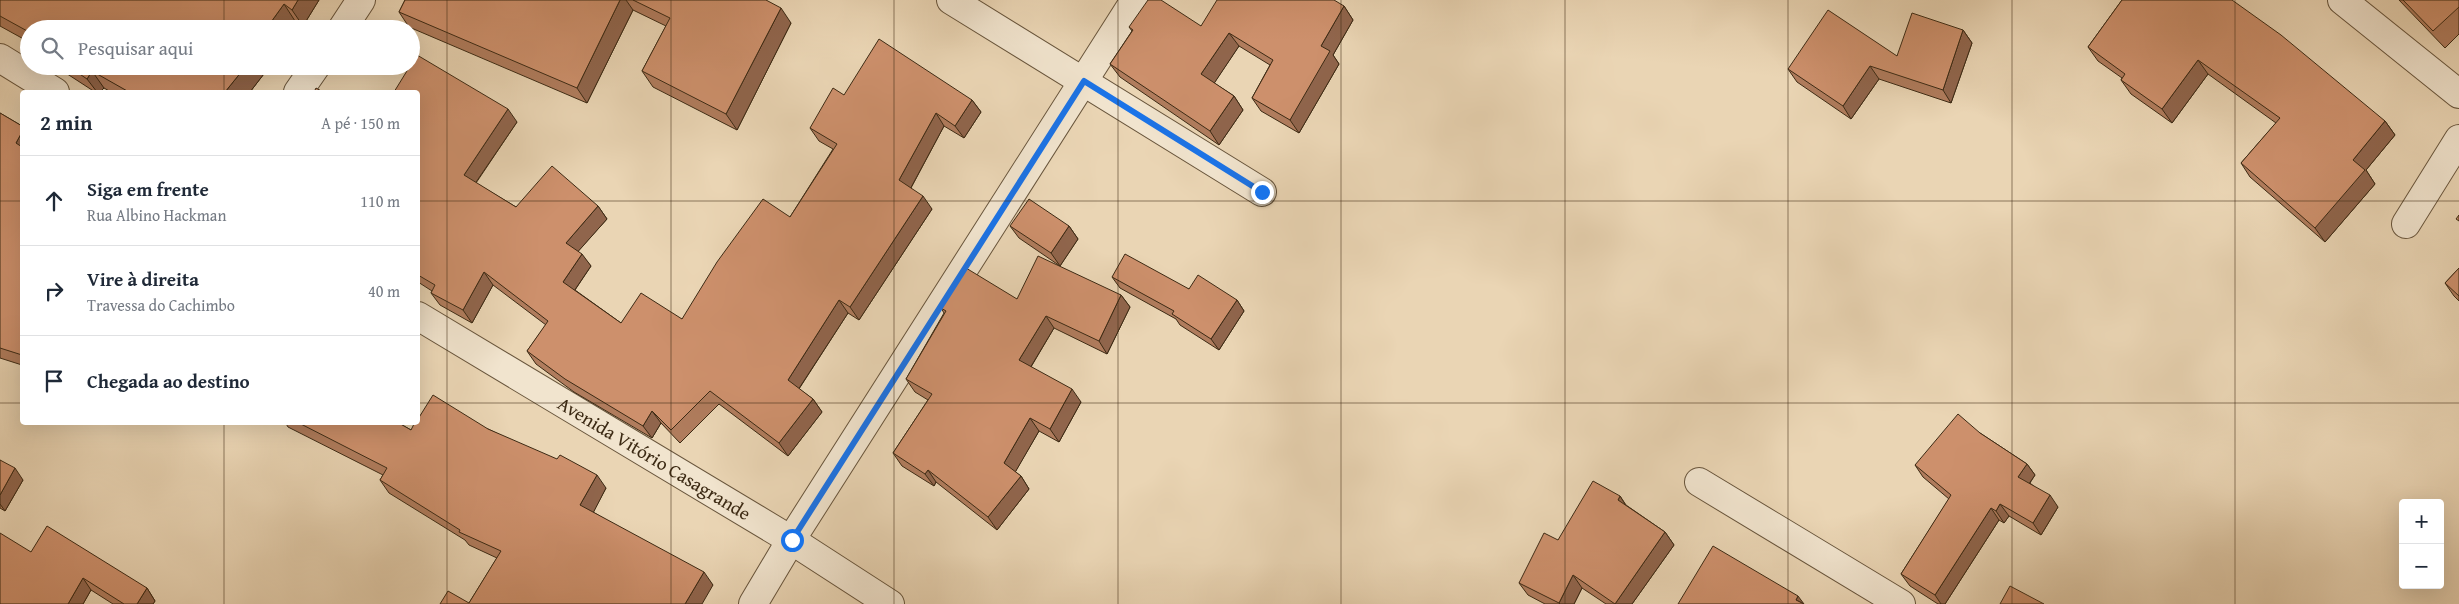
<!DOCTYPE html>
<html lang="pt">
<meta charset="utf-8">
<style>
body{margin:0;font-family:"Gentium Book Plus",serif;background:#f6f6f7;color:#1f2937}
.controls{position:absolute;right:15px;bottom:15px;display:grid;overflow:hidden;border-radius:5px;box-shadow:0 5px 20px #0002}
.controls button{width:45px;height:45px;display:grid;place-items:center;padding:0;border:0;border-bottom:1px solid #e0e1e3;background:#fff;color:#1f2937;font:25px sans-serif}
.stop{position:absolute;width:15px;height:15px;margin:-11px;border:4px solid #1a73e8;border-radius:50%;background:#fff}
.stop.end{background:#1a73e8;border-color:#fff;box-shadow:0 1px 5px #0008}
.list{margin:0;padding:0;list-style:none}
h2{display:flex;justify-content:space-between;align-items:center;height:65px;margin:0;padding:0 20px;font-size:21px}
h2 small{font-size:16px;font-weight:400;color:#747a83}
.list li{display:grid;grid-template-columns:32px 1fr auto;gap:15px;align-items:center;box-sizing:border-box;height:90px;padding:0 20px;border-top:1px solid #e0e1e3}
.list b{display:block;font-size:19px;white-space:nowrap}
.list p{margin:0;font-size:16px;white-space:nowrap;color:#747a83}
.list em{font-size:16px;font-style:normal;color:#747a83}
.icon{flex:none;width:28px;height:28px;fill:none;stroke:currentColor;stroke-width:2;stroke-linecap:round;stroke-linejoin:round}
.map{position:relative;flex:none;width:2459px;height:604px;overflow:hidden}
.search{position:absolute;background:#fff;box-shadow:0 5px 20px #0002;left:20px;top:20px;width:400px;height:55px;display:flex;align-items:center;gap:12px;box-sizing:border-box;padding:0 18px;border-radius:28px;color:#747a83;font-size:19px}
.panel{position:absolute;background:#fff;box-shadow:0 5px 20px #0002;left:20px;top:90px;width:400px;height:335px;border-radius:5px}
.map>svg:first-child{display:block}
</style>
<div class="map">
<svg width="2459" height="604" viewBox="0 0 2459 604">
<rect width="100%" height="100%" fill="#ead5b4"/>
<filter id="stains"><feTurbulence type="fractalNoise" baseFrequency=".004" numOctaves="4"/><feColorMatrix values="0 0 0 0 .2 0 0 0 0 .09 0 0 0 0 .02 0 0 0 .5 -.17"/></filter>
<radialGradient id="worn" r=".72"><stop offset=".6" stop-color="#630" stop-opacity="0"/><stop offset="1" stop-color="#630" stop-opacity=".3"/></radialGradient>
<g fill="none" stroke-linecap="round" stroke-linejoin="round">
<defs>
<g id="street">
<path d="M951,0L1262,192"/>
<path d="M2342,0L2459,94"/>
<path d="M342,29L361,0"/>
<path d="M0,58L55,92"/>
<path d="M298,92L316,66"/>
<path d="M2406,224L2459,139"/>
<path id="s1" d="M418,316L791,540L890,604"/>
<path d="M1699,482L1901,604"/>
<path d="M753,604L791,540L1135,0"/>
</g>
</defs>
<!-- street casing -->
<use href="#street" stroke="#68553c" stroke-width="30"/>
<!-- street -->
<use href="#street" stroke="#f1e4ce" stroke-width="28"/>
</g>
<!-- wall -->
<g fill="#b07c5d" stroke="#3c2a14">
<path d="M0,0H319L303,26L295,21L290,29H29V42L0,26Z"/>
<path d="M405,0H766L791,23L737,130L653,87L642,71L666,26L633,10L587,103L409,27L399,12Z"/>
<path d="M2122,0L2385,121L2395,135L2366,170L2375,184L2325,242L2250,177L2241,163L2276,123L2208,74L2172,123L2131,94L2121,80L2122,78L2098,61L2088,47Z"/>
<path d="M2399,0H2459V34L2445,48Z"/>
<path d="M1344,6L1353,20L1333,55L1339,64L1299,133L1261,111L1252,98L1270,65L1239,46L1214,83L1234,96L1243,110L1219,145L1120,77L1110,64L1132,31L1129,27L1201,26Z"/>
<path d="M1963,30L1972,43L1951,103L1879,79L1851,119L1797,82L1788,69L1897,56Z"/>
<path d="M55,66H270L250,92H111L104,88L100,92H95Z"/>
<path d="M418,92L517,122L476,183L516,207L598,206L607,219L578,251L591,266L575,290L621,323L682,319L790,217L833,149L819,141L810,128L844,95L972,100L981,112L964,138L944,126L911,188L932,209L859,320L848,313L799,389L813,399L822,412L788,456L719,404L680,443L661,423L652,438L574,392L536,364L527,351L546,325L493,285L472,323L440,305L431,293L432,291L418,282Z"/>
<path d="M0,113L22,126V365L0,358Z"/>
<path d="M1010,226H1069L1078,239L1060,266L1019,238Z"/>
<path d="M2459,268V301L2454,296L2445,283Z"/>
<path d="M1112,277L1189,289L1237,300L1244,311L1219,350L1180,325L1176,319L1120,288Z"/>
<path d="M1121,295L1130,307L1107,354L1054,328L1031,367L1081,402L1059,442L1039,431L1015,472L1021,476L1029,489L997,530L936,482L934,486L902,466L893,453L928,400L915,392L906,379L944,313L941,308L1017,299Z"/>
<path d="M285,422H397L411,430L488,429L606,488L593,512L713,585L469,603L497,558L469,545L465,540L389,493L380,480L383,475L288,427Z"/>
<path d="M1980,433L2027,464L2035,475L2030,483L2058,507L2041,535L2009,516L2004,523L1999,520L1945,604H1938L1910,586L1901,574L1949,499L1923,477L1915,465Z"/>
<path d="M0,460L23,480L5,511L0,508Z"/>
<path d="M1620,496L1626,505L1665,532L1674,545L1632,604H1606L1582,588L1574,604H1545L1528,595L1519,583L1558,540Z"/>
<path d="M31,552L147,588L155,601L153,604H113L91,590L83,604H0Z"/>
</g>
<!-- shaded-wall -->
<g fill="#90654c" stroke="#3c2a14">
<path d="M298,0H319L303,26L292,10Z"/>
<path d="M620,0H626L633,10L587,103L577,88Z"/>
<path d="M284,4L295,21L290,29H266Z"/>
<path d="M1344,6L1353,20L1333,55L1339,64L1299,133L1290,120L1321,46Z"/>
<path d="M781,8L791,23L737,130L726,114Z"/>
<path d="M1963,30L1972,43L1951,103L1943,90Z"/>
<path d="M1229,33L1239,46L1211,88L1201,74Z"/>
<path d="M2198,60L2208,74L2172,123L2162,109Z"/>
<path d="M246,66H270L250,92H225Z"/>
<path d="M1870,66L1879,79L1851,119L1843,106Z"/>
<path d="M92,71L104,88L100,92H97L87,79Z"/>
<path d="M1234,96L1243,110L1219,145L1210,131Z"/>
<path d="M972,100L981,112L964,138L955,126Z"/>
<path d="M508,109L517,122L472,188L464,175Z"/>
<path d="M936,113L944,126L908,193L899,180Z"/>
<path d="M2385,121L2395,135L2366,170L2375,184L2325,242L2315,228L2353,160Z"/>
<path d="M22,132V153L16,143Z"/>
<path d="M923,196L932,209L859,320L850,307Z"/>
<path d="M598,206L607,219L575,255L566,243Z"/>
<path d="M1069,226L1078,239L1060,266L1051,253Z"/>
<path d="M582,254L591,266L572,294L563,282Z"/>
<path d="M484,272L493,285L472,323L463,310Z"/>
<path d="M1121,295L1130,307L1107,354L1099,341Z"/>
<path d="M839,300L848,313L796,393L788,380Z"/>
<path d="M1237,300L1244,311L1219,350L1211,339Z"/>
<path d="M1046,316L1054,328L1027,373L1019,360Z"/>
<path d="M1072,389L1081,402L1059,442L1050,429Z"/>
<path d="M813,399L822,412L788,456L779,443Z"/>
<path d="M652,411L661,423L652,438L643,426Z"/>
<path d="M1030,418L1039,431L1013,476L1004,463Z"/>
<path d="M2027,464L2035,475L2026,488L2018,477Z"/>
<path d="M15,468L23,480L5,511L0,504V495Z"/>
<path d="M928,470L936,482L934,486L925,474Z"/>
<path d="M597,475L606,488L590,519L580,505Z"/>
<path d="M1021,476L1029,489L997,530L988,517Z"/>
<path d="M2050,495L2058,507L2041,535L2033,523Z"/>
<path d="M1620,496L1628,509L1618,500Z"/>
<path d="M2000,504L2009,516L2004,523L1996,511Z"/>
<path d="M1991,508L1999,520L1945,604H1941L1935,595Z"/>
<path d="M1665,532L1674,545L1632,604H1615Z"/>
<path d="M704,572L713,585L702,604H685Z"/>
<path d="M1573,575L1582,588L1574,604H1560L1559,603Z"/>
<path d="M83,578L91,590L83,604H68Z"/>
<path d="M147,588L155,601L153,604H137Z"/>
<path d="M1798,596L1804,604L1796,600Z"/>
</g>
<!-- building -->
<g fill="#cd906c" stroke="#3c2a14">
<path d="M0,0H298L292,10L284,4L266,29H29V32L0,16Z"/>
<path d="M405,0H620L577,88L399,12Z"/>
<path d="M633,0H766L781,8L726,114L642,71L670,18Z"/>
<path d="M1148,0H1161L1201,26L1217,0H1334L1344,6L1321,46L1330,51L1290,120L1252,98L1273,60L1229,33L1201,74L1234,96L1210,131L1110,64L1133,30L1129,27Z"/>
<path d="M2122,0H2232L2281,35L2385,121L2353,160L2365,170L2315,228L2241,163L2280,118L2198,60L2162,109L2121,80L2125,74L2088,47Z"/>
<path d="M2403,0H2459V7L2433,31Z"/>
<path d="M1828,10L1897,56L1912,13L1963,30L1943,90L1870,66L1843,106L1788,69Z"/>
<path d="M879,39L972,100L955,126L936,113L899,180L923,196L850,307L839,300L788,380L813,399L779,443L710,391L671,430L652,411L643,426L565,379L527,351L548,321L484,272L463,310L431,293L435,285L418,275V92H394L410,66H411V64L417,55L508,109L464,175L516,207L552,166L598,206L566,243L582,254L563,282L621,323L641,293L682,319L717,262L763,199L790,217L837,144L810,128L833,88L844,95Z"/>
<path d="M68,66H246L225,92H129L92,71L87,79Z"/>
<path d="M316,88L323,92H314Z"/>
<path d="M0,113L22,126V132L16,143L22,147V355L0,348Z"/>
<path d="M1029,199L1069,226L1051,253L1010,226Z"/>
<path d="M2459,215V221L2456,219Z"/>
<path d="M1125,254L1189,289L1198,275L1237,300L1211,339L1172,314L1174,311L1112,277Z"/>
<path d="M1038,256L1121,295L1099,341L1046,316L1019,360L1072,389L1050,429L1030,418L1004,463L1021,476L988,517L928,470L925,474L893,453L932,394L906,379L946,311L941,308L966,268L1017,299Z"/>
<path d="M2459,268V296L2445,283Z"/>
<path d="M433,395L488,429L557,459L560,455L597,475L580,505L704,572L685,604H440L448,591L469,603L501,551L459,532L460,530L380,480L387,468L297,422H397L411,430L415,422H418V419Z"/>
<path d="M1958,414L1980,433L2027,464L2018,477L2050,495L2033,523L2000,504L1996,511L1991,508L1935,595L1901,574L1951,495L1915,465Z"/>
<path d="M0,460L15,468L0,495Z"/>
<path d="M1593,481L1620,496L1618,500L1665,532L1615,604L1573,575L1559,603L1519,583L1544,533L1558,540Z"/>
<path d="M47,526L147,588L137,604H124L83,578L68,604H0V533L31,552Z"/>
<path d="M1713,546L1798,596L1796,600L1804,604H1678Z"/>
<path d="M2010,586L2044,604H2000Z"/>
</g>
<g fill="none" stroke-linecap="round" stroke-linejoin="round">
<!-- route -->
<path stroke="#1a73e8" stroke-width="6" d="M792,540L1084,81L1262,192"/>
</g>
<!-- grid -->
<path fill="none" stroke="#3c2a14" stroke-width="1" stroke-opacity="0.55" d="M224,0V29M447,0V604M671,0V604M894,0V604M1118,0V604M1341,0V604M1565,0V604M1788,0V604M2012,0V604M2235,0V604M224,66V92M0,201H22M418,201H2459M0,403H22M418,403H2459M224,422V604"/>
<g text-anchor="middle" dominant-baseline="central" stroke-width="5" stroke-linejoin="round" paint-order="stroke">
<!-- street labels -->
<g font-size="19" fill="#3c2a14" stroke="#f1e4ce">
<text stroke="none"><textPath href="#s1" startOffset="276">Avenida Vitório Casagrande</textPath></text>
</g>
</g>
<rect width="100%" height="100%" filter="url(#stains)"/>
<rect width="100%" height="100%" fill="url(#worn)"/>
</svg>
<div class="controls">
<button>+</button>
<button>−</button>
</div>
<div class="stop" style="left:792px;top:540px"></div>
<div class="stop end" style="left:1262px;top:192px"></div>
<div class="search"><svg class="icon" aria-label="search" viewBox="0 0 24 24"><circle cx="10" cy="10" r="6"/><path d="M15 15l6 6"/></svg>Pesquisar aqui</div>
<section class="panel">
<h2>2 min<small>A pé · 150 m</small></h2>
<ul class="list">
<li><svg class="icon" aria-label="ahead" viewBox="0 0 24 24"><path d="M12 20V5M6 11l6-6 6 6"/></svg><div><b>Siga em frente</b><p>Rua Albino Hackman</p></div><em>110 m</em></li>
<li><svg class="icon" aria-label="right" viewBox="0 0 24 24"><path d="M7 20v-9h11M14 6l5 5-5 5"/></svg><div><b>Vire à direita</b><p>Travessa do Cachimbo</p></div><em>40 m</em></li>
<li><svg class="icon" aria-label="arrive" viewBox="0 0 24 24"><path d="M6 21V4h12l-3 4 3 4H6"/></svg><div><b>Chegada ao destino</b></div></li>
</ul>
</section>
</div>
